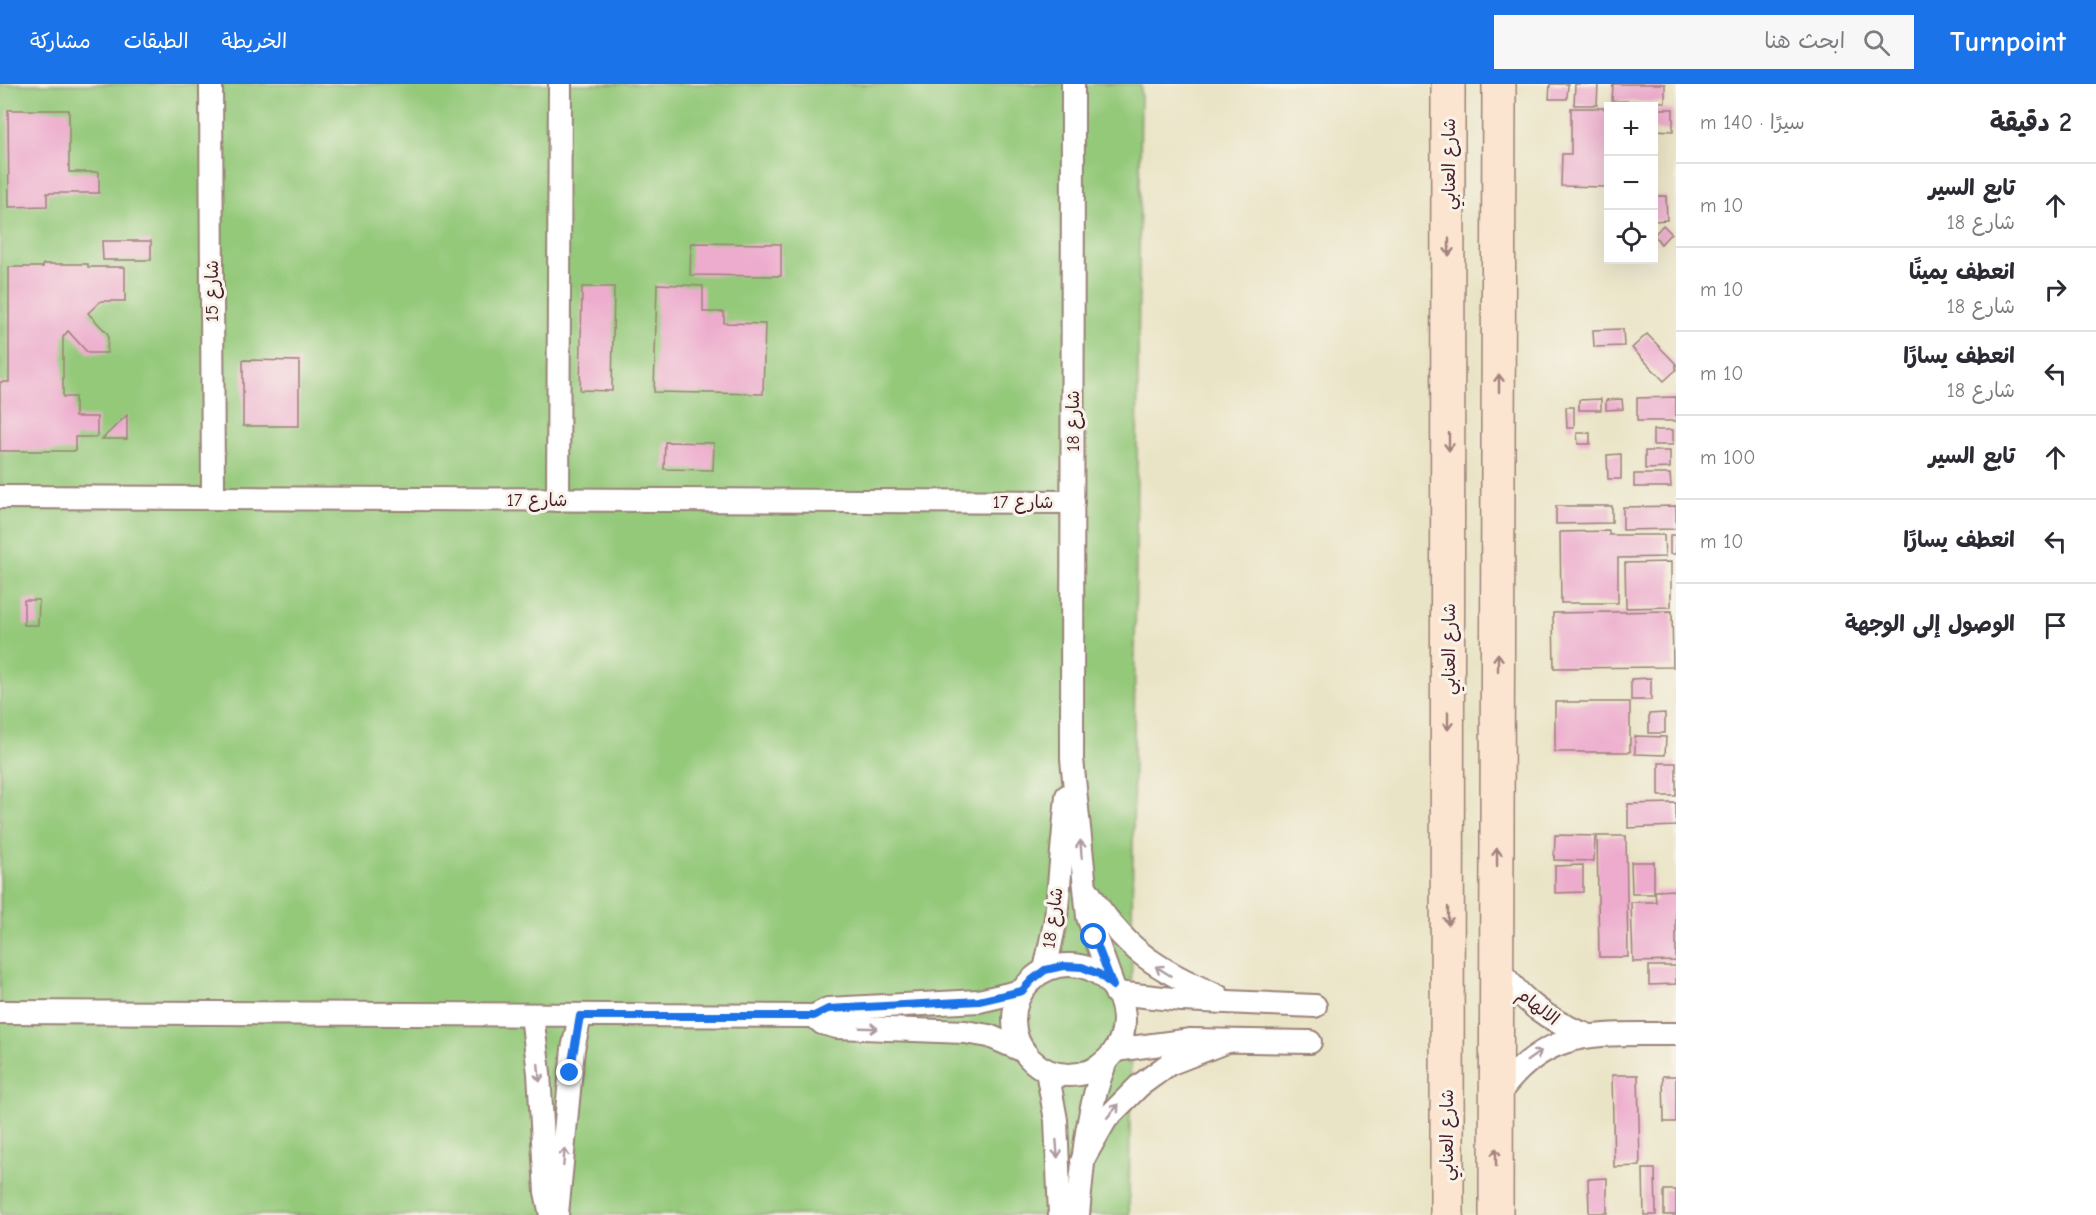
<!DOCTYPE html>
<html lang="ar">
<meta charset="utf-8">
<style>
body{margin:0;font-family:"Comic Neue","Playpen Sans Arabic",sans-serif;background:#f7f7f7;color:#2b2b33;direction:rtl}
.controls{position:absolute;right:18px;top:18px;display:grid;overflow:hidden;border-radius:0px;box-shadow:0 6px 24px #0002}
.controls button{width:54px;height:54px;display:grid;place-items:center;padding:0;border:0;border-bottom:2px solid #e1e1e2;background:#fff;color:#2b2b33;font:30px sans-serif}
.stop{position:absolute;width:18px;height:18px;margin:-14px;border:4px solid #1a73e8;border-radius:50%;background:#fff}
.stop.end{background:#1a73e8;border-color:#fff;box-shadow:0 2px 6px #0008}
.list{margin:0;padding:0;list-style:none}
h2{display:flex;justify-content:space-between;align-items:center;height:78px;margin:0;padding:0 24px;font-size:26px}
h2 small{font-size:20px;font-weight:400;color:#7c7c81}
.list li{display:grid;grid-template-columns:39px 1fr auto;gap:18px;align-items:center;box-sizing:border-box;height:84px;padding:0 24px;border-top:2px solid #e1e1e2}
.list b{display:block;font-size:22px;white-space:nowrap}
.list p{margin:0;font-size:20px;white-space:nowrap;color:#7c7c81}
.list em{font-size:20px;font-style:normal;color:#7c7c81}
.icon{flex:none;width:33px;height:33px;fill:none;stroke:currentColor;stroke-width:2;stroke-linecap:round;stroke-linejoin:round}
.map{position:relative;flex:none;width:1676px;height:1131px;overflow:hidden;direction:ltr}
header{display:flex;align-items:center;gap:36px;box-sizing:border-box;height:84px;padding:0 30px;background:#1a73e8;color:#fff}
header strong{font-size:28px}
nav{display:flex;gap:33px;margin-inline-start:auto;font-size:21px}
.search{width:420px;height:54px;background:#f7f7f7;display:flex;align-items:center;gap:15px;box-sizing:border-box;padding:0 21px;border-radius:0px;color:#7c7c81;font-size:22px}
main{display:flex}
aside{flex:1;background:#fff}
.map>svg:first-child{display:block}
</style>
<header>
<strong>Turnpoint</strong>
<div class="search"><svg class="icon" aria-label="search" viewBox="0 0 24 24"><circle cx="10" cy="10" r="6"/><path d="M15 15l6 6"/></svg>ابحث هنا</div>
<nav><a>الخريطة</a><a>الطبقات</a><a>مشاركة</a></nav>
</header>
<main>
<aside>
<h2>2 دقيقة<small>سيرًا · 140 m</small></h2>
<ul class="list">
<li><svg class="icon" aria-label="ahead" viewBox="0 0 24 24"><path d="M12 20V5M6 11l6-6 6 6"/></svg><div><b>تابع السير</b><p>شارع 18</p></div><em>10 m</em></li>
<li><svg class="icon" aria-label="right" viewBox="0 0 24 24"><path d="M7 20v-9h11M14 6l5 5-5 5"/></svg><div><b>انعطف يمينًا</b><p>شارع 18</p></div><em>10 m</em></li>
<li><svg class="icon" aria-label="left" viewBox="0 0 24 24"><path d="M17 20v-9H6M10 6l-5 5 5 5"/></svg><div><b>انعطف يسارًا</b><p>شارع 18</p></div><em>10 m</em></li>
<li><svg class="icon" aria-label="ahead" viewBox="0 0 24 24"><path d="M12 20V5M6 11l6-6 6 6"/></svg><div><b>تابع السير</b></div><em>100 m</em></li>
<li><svg class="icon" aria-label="left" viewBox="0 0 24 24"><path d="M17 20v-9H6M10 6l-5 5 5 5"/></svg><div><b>انعطف يسارًا</b></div><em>10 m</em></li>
<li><svg class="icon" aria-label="arrive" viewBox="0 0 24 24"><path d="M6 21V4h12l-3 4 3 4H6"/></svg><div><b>الوصول إلى الوجهة</b></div></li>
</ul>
</aside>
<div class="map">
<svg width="1676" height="1131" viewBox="0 0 1676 1131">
<rect width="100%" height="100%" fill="#f7f3e8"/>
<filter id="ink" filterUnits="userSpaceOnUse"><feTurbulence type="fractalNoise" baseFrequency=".0167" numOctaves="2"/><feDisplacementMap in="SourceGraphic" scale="12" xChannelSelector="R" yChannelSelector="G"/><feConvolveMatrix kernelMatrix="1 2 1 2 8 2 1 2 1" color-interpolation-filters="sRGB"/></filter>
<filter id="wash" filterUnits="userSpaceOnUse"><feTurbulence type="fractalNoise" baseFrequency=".008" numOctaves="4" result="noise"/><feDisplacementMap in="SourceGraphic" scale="24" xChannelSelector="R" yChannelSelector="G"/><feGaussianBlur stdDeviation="1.35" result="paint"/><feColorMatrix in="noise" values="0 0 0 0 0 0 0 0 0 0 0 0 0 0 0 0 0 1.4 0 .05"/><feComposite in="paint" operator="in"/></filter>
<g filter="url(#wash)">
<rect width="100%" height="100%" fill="#eae4c6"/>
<!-- green -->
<path fill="#94c97a" stroke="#6f7452" stroke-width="1.5" d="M0,0H1141L1129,1131H0Z"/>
<g id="blocks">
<!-- building -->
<g fill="#edaccd">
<path d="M1550,0H1568L1567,15H1549Z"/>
<path d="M1575,0H1598L1597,21H1574Z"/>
<path d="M1613,0H1665V18L1612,17Z"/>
<path d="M1571,24H1608V103L1561,102L1562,70H1571Z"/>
<path d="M1654,25H1673V47L1654,46Z"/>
<path d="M8,26H69V88H99V109H47V122L9,123Z"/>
<path d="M1654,112H1666L1667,136L1654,137Z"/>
<path d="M1663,141L1671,149L1661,160L1654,151Z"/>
<path d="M102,157H151V176H103Z"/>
<path d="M691,159L781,160V192L690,191Z"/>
<path d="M43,180H88V183H125V217H101L88,229L108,250L107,269H88L68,247L63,253V313H75V333H97V353H75V367H0V298H9V183H43Z"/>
<path d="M657,200L703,202V228H724V239L765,240L763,310L654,308Z"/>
<path d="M582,203H614L612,307L580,306Z"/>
<path d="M1623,245L1624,262L1594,263L1593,246Z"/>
<path d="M1647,250L1676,280V286L1664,297L1632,264Z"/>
<path d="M243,276L299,277V342H243Z"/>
<path d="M1676,313V337H1637V314Z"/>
<path d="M1601,315V326H1579V316Z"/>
<path d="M1622,315L1623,325L1606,326V316Z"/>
<path d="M1566,323H1574V344H1567Z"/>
<path d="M127,331V355H102Z"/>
<rect x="1653" y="346" width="20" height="15"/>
<path d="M1577,349H1590V360H1578Z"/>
<path d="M665,358L714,359L713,386L664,385Z"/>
<path d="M1645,367H1670V384L1645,385Z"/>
<path d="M1621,370V395H1608L1607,371Z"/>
<path d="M1634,390H1670L1671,403H1634Z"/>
<path d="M1556,422H1612V439L1556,440Z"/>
<path d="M1676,422V445L1623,446V423Z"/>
<path d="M1609,447V451H1664L1665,473L1618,474V519H1561L1560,448Z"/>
<rect x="1670" y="451" width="6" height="19"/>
<path d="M1671,478V523L1626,524L1625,479Z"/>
<path d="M24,516H39L38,541H24Z"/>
<path d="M1672,527L1673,583L1554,584L1553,529Z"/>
<path d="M1651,594V616H1631V595Z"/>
<rect x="1555" y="618" width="75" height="50"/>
<path d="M1665,629V649H1649V630Z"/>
<path d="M1635,652L1666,653L1665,671L1635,670Z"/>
<rect x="1659" y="679" width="17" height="33"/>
<path d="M1676,719V742L1628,744V720Z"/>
<path d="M1555,751L1595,752L1594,777L1554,776Z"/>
<path d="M1597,752H1626L1628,873H1599Z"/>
<path d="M1631,778H1654V810H1632Z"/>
<path d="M1583,781V808L1555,809V782Z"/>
<path d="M1676,806V877L1633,878L1631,818H1656L1655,807Z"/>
<path d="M1649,882H1676V900L1649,901Z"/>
<path d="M1612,991H1638L1640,1082L1614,1083Z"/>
<path d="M1663,992H1676V1038H1664Z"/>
<path d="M1643,1085H1655L1656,1131H1644Z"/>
<path d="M1607,1094V1129H1589L1588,1095Z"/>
<rect x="1664" y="1106" width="12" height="25"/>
</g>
</g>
</g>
<g filter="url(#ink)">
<use href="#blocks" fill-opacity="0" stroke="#9a8278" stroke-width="1.5"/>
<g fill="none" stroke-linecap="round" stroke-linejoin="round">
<defs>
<g id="street">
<path d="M211,0L213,414"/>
<path d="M1073,0L1072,675L1088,833L1113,902"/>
<path d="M0,413L1073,418"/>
<path d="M558,416L560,0"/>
<path d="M1088,807C1124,865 1157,886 1218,912"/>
<circle cx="1069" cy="936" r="55"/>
<path d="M1497,883C1522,916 1547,937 1587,951"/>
<path d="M1045,886L1056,834L1067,712"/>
<path d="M1116,909L1182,916L1315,922"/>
<path d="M0,928L814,932L828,925L979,917L1022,907"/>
<path d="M532,931L539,989L546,1108L551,1131"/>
<path d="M814,932L822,939L837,943L965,948L989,952L1024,967"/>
<path d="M1115,966L1191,956L1310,958"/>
<path d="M1047,987L1056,1036L1060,1131"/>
<path d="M1496,1014C1545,941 1598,951 1676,950"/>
<path d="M1082,1077L1106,1035L1139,1002L1169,980L1228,957"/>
<path d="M557,1130L573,965L580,932"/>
<path d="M1078,1131C1083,1077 1086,1027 1106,977"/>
</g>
<g id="secondary">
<path d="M1447,1131L1448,0"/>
<path d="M1496,1131L1499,0"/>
</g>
</defs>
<!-- street casing -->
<use href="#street" stroke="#9a8278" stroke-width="26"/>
<!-- secondary casing -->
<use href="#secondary" stroke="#9a8278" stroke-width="36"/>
<!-- street -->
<use href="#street" stroke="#fff" stroke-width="22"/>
<!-- secondary -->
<use href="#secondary" stroke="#fce5d0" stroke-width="33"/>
</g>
<!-- one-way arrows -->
<defs><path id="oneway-shaft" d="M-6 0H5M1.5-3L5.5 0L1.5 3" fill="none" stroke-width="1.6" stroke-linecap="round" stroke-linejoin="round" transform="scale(1.5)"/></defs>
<g stroke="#a3827e">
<use href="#oneway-shaft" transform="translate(1449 163) rotate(90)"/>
<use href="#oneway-shaft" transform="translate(1499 299) rotate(-90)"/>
<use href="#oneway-shaft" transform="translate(1449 358) rotate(90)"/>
<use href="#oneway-shaft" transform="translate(1498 578) rotate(-90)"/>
<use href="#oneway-shaft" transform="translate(1448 637) rotate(90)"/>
<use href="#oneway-shaft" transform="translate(1497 773) rotate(-90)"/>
<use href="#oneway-shaft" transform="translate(1448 832) rotate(90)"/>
<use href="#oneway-shaft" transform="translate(1496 1073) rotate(-90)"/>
</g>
<g stroke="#ae9aa0">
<use href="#oneway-shaft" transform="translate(1081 765) rotate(-94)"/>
<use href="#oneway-shaft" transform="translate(1163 887) rotate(-148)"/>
<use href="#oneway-shaft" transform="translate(869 944) rotate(2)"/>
<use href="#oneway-shaft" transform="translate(1534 972) rotate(-35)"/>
<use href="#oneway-shaft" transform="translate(539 989) rotate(85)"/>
<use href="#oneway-shaft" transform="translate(1113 1027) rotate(-49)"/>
<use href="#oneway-shaft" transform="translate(1057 1065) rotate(86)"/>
<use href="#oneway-shaft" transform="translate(564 1073) rotate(-86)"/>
</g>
</g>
<g fill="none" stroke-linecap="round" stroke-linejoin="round" filter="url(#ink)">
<!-- route -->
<path stroke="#1a73e8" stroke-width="8" d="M570,989L580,932H814L828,925L979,917L1022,907L1032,896L1045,886L1063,882L1082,883L1099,890L1113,902L1094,853"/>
</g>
<g text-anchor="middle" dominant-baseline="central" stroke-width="6" stroke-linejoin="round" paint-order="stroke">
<!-- street labels -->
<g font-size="18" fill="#4a1f2b" stroke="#f7f3e8">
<text transform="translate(1449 80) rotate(-90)">شارع العنابي</text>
<text transform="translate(212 207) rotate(-90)">شارع 15</text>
<text transform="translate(1073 337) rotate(-90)">شارع 18</text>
<text x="537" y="416">شارع 17</text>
<text x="1023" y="418">شارع 17</text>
<text transform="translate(1449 565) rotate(-90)">شارع العنابي</text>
<text transform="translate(1053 834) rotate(-82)">شارع 18</text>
<text transform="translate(1538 923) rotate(38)">الالهام</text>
<text transform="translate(1447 1051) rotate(-90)">شارع العنابي</text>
</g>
</g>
</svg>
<div class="controls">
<button>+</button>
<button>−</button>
<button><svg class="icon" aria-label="locate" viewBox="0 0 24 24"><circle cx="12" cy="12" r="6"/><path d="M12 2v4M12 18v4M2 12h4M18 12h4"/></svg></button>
</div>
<div class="stop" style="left:1094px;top:853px"></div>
<div class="stop end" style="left:570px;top:989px"></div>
</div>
</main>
